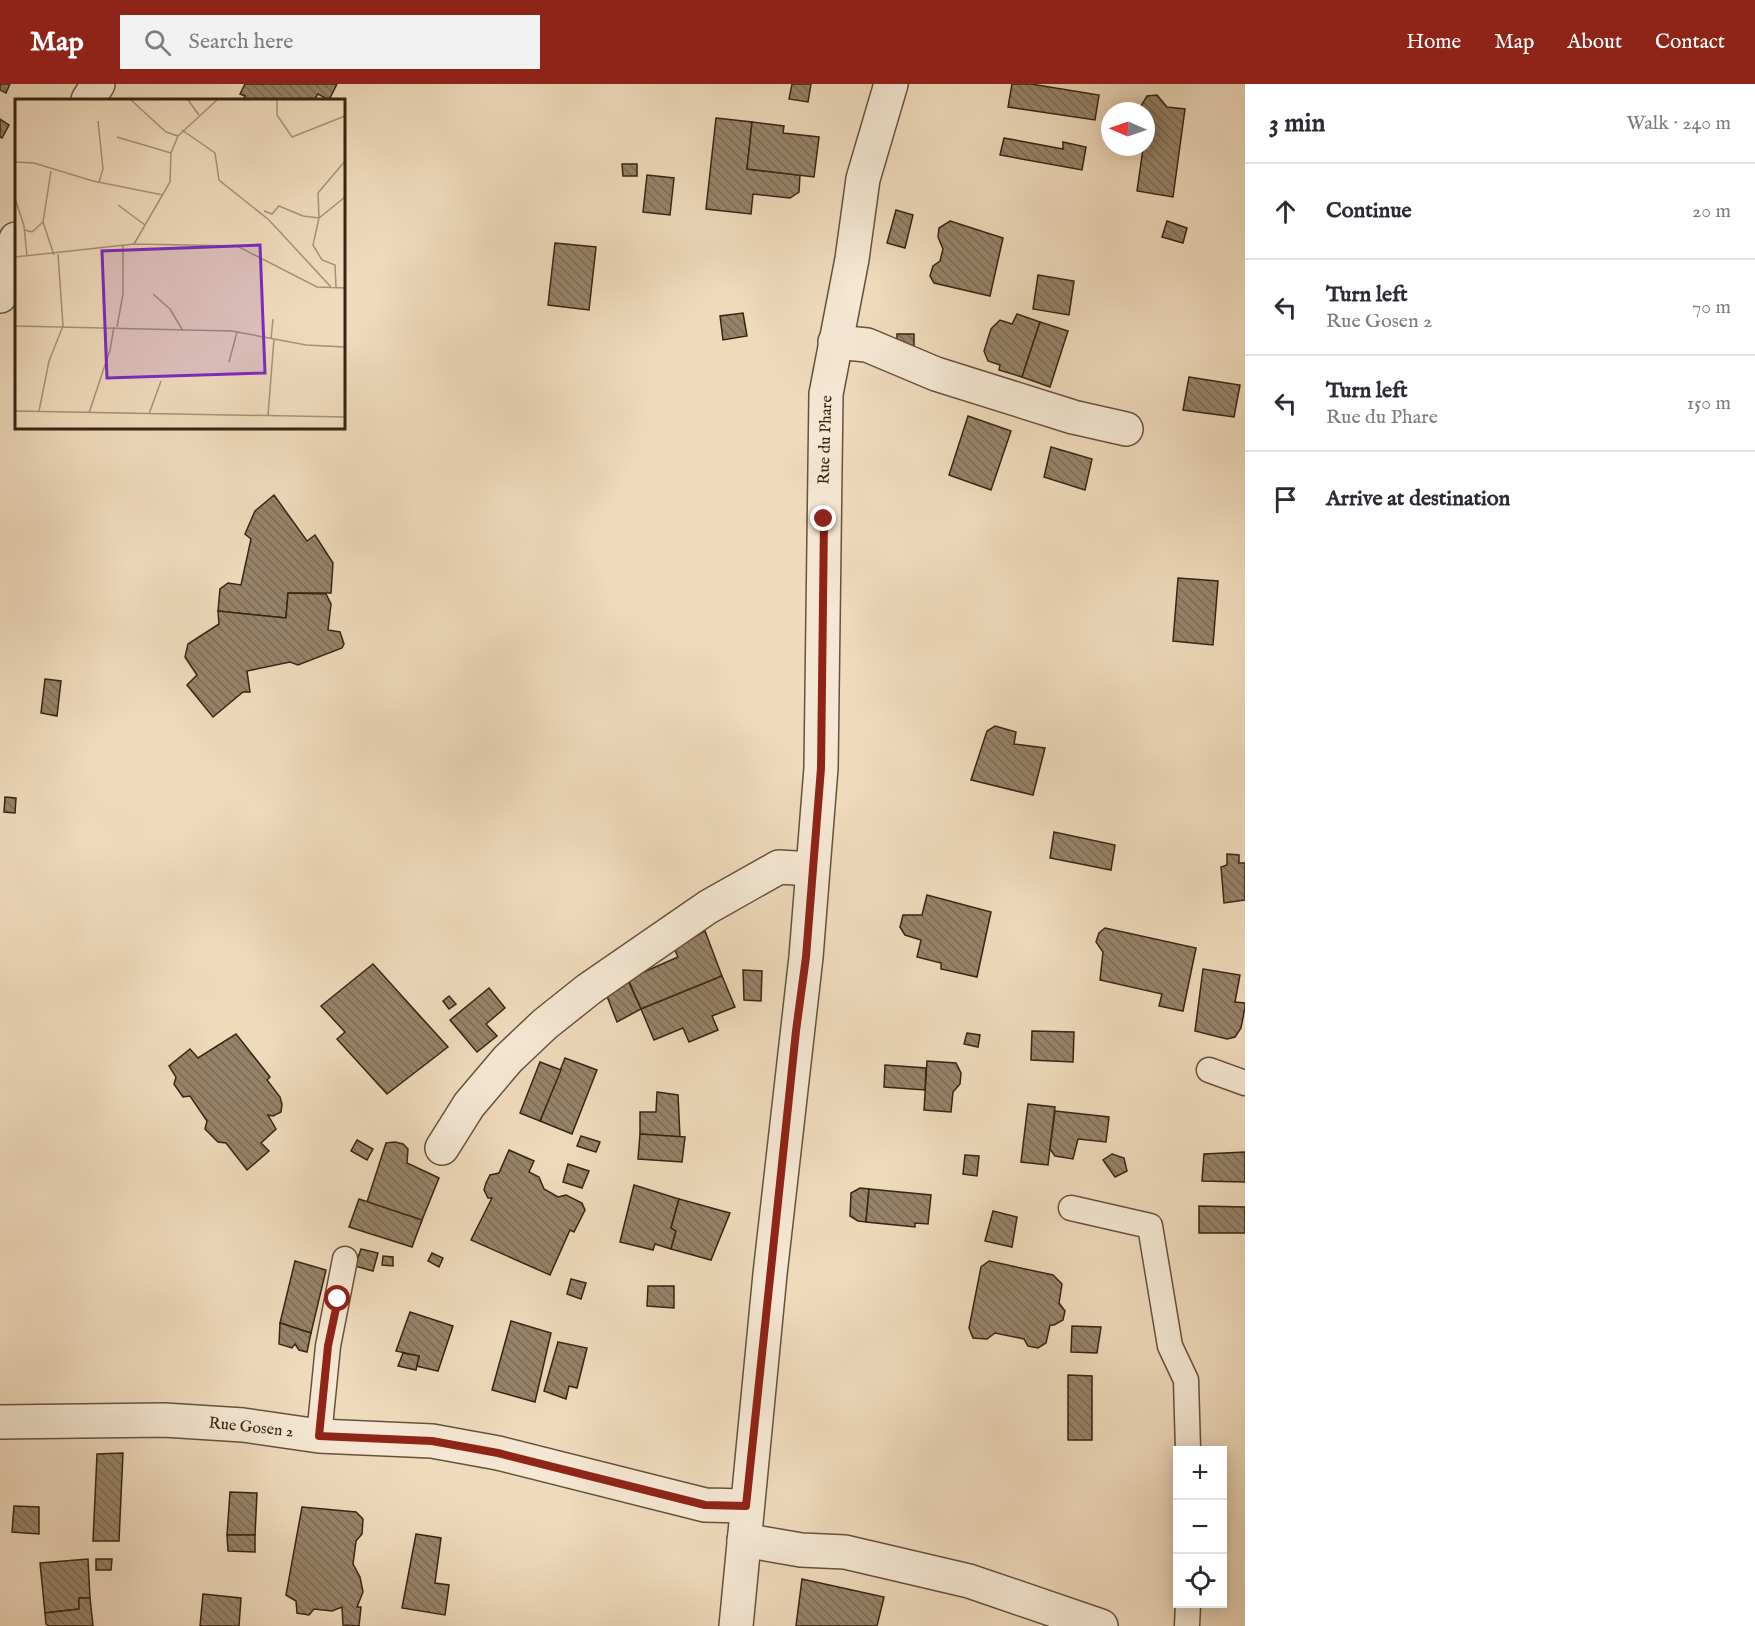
<!DOCTYPE html>
<meta charset="utf-8">
<style>
body{margin:0;font-family:"IM FELL English",serif;background:#f2f2f3;color:#2b2b33}
.controls{position:absolute;right:18px;bottom:18px;display:grid;overflow:hidden;border-radius:0px;box-shadow:0 3px 15px #0003}
.controls button{width:54px;height:54px;display:grid;place-items:center;padding:0;border:0;border-bottom:2px solid #e1e1e2;background:#fff;color:#2b2b33;font:30px sans-serif}
.compass{position:absolute;left:1101px;top:18px;width:54px;height:54px;border-radius:50%;background:#fff;box-shadow:0 3px 15px #0003;rotate:272deg}
.stop{position:absolute;width:18px;height:18px;margin:-14px;border:4px solid #8f2418;border-radius:50%;background:#fff}
.stop.end{background:#8f2418;border-color:#fff;box-shadow:0 2px 6px #0008}
.list{margin:0;padding:0;list-style:none}
h2{display:flex;justify-content:space-between;align-items:center;height:78px;margin:0;padding:0 24px;font-size:26px}
h2 small{font-size:20px;font-weight:400;color:#7c7c81}
.list li{display:grid;grid-template-columns:39px 1fr auto;gap:18px;align-items:center;box-sizing:border-box;height:96px;padding:0 24px;border-top:2px solid #e1e1e2}
.list b{display:block;font-size:22px;white-space:nowrap}
.list p{margin:0;font-size:20px;white-space:nowrap;color:#7c7c81}
.list em{font-size:20px;font-style:normal;color:#7c7c81}
.icon{flex:none;width:33px;height:33px;fill:none;stroke:currentColor;stroke-width:2;stroke-linecap:round;stroke-linejoin:round}
.map{position:relative;flex:none;width:1245px;height:1542px;overflow:hidden}
header{display:flex;align-items:center;gap:36px;box-sizing:border-box;height:84px;padding:0 30px;background:#8f2418;color:#fff}
header strong{font-size:28px}
nav{display:flex;gap:33px;margin-inline-start:auto;font-size:21px}
.search{width:420px;height:54px;background:#f2f2f3;display:flex;align-items:center;gap:15px;box-sizing:border-box;padding:0 21px;border-radius:0px;color:#7c7c81;font-size:22px}
main{display:flex}
aside{flex:1;background:#fff}
.map>svg:first-child{display:block}
</style>
<header>
<strong>Map</strong>
<div class="search"><svg class="icon" aria-label="search" viewBox="0 0 24 24"><circle cx="10" cy="10" r="6"/><path d="M15 15l6 6"/></svg>Search here</div>
<nav><a>Home</a><a>Map</a><a>About</a><a>Contact</a></nav>
</header>
<main>
<div class="map">
<svg width="1245" height="1542" viewBox="0 0 1245 1542">
<defs>
<pattern id="building-back-hatch" width="6" height="6" patternUnits="userSpaceOnUse" patternTransform="scale(1.5)"><rect width="6" height="6" fill="#97836a"/><path d="M-1 5l2 2M0 0l6 6M5-1l2 2" fill="none" stroke="#7c6b56"/></pattern>
</defs>
<rect width="100%" height="100%" fill="#efdabc"/>
<filter id="stains"><feTurbulence type="fractalNoise" baseFrequency=".00333" numOctaves="4"/><feColorMatrix values="0 0 0 0 .2 0 0 0 0 .09 0 0 0 0 .02 0 0 0 .5 -.17"/></filter>
<radialGradient id="worn" r=".72"><stop offset=".6" stop-color="#630" stop-opacity="0"/><stop offset="1" stop-color="#630" stop-opacity=".3"/></radialGradient>
<!-- building -->
<g fill="url(#building-back-hatch)" stroke="#372511" stroke-width="1.5">
<path d="M0,0H10L6,9L0,6Z"/>
<path d="M245,0H337L329,16L318,10L314,16H243L245,12L240,10Z"/>
<path d="M792,0H811L808,18L789,15Z"/>
<path d="M1012,0H1031L1099,11L1095,36L1008,23Z"/>
<path d="M1157,11L1167,23L1185,25L1173,113L1137,107L1143,65L1135,63H1146V27H1140L1141,22L1147,12Z"/>
<path d="M716,34L752,38L747,85L800,91L799,108L790,114L753,110L751,130L706,125Z"/>
<path d="M0,35L9,41L2,54L0,53Z"/>
<path d="M752,38L784,42L783,49L819,53L814,93L747,85Z"/>
<path d="M1004,54L1063,65V58L1086,63L1082,86L1000,71Z"/>
<path d="M622,80H637V92H623Z"/>
<path d="M647,91L674,94L670,131L643,128Z"/>
<path d="M896,126L913,131L905,164L887,159Z"/>
<path d="M950,137L1003,154L990,212L934,199L930,192L933,182L940,177L943,165L938,153L939,144Z"/>
<path d="M1167,137L1187,144L1183,159L1162,153Z"/>
<path d="M555,159L596,163L589,226L548,221Z"/>
<path d="M1038,191L1074,197L1069,231L1033,225Z"/>
<path d="M743,229L747,252L723,256L720,232Z"/>
<path d="M1017,230L1040,238L1022,293L999,286L1000,281L988,277L984,267L991,245L1000,236L1012,240Z"/>
<path d="M1040,238L1068,247L1050,303L1022,293Z"/>
<path d="M897,250H914V264L897,265Z"/>
<path d="M1189,293L1240,301L1234,333L1183,326Z"/>
<path d="M968,332L1011,347L991,406L949,391Z"/>
<path d="M1051,363L1092,375L1085,406L1044,393Z"/>
<path d="M274,411L307,457L315,451L333,479L331,509H288L286,534L218,527L220,505L228,499L241,501L251,455L245,450L255,427Z"/>
<path d="M1178,494L1218,497L1213,561L1173,557Z"/>
<path d="M288,509L326,510L331,520L328,546L340,548L344,560L342,564L298,581L290,578L247,587L250,608H243L213,633L187,601L197,591L185,573L188,560L219,540L218,527L286,534Z"/>
<path d="M45,595L61,597L57,632L41,629Z"/>
<path d="M995,642L1016,648L1014,660L1045,664L1033,711L971,696L987,647Z"/>
<path d="M5,713L16,714L15,729L4,728Z"/>
<path d="M1054,748L1115,761L1111,786L1050,774Z"/>
<path d="M1227,770L1239,771V779H1245V816L1224,819L1221,783L1227,781Z"/>
<path d="M927,811L991,828L977,893L941,885V879L917,873L921,856L905,851L900,843L903,831H922Z"/>
<path d="M1105,844L1196,864L1183,927L1159,922L1162,910L1100,896L1103,868L1096,858L1099,849Z"/>
<path d="M705,847L722,892L641,925L628,895L678,873L674,864Z"/>
<path d="M373,880L448,963L387,1010L337,955L345,948L321,922Z"/>
<path d="M1203,885L1240,891L1235,918L1245,919V923L1241,944L1235,953L1227,955L1195,947Z"/>
<path d="M743,886L762,887L761,917L744,916Z"/>
<path d="M625,890L641,925L617,938L603,902Z"/>
<path d="M722,892L735,923L712,932L718,946L689,958L683,944L654,956L641,925Z"/>
<path d="M489,904L505,924L486,940L497,952L477,968L450,936Z"/>
<path d="M449,912L456,920L449,925L443,917Z"/>
<path d="M1032,947L1074,948L1073,978L1031,976Z"/>
<path d="M967,949L980,951L978,963L964,960Z"/>
<path d="M236,950L270,993L267,996L280,1013L282,1020L281,1028L273,1032L268,1031L276,1045L261,1059L269,1067L247,1086L226,1059L218,1058L205,1045L207,1037L190,1012L183,1013L174,1000L176,993L169,982L190,965L198,974Z"/>
<path d="M565,974L597,986L572,1050L540,1037Z"/>
<path d="M927,977L956,979L961,989L960,1000L953,1008L951,1028L924,1026Z"/>
<path d="M540,978L561,986L540,1037L520,1029Z"/>
<path d="M885,981L926,984L925,1006L884,1003Z"/>
<path d="M657,1008L678,1011L680,1053L640,1050V1028H656Z"/>
<path d="M1028,1020L1055,1023L1048,1081L1021,1078Z"/>
<path d="M1055,1027L1109,1033L1106,1058L1078,1055L1073,1075L1055,1072L1050,1065Z"/>
<path d="M640,1050L685,1053L682,1078L638,1075Z"/>
<path d="M581,1052L600,1058L596,1068L577,1062Z"/>
<path d="M357,1056L373,1065L367,1076L351,1067Z"/>
<path d="M395,1058L403,1060L408,1065L407,1079L439,1094L420,1141L367,1118L386,1059Z"/>
<path d="M509,1066L534,1077L529,1088L539,1093L544,1105L558,1113L566,1111L582,1119L585,1126L574,1148L570,1146L550,1191L471,1156L492,1114H488L484,1106L486,1099L490,1091L499,1089Z"/>
<path d="M1245,1068V1098L1202,1097L1204,1070Z"/>
<path d="M1112,1070L1124,1074L1127,1087L1115,1093L1103,1076Z"/>
<path d="M965,1071L979,1072L977,1092L963,1090Z"/>
<path d="M568,1080L589,1087L582,1104L563,1098Z"/>
<path d="M634,1101L679,1115L671,1144L676,1147L671,1165L655,1160L653,1166L620,1158Z"/>
<path d="M860,1104L869,1105L866,1138L858,1137L850,1132L851,1109Z"/>
<path d="M869,1105L931,1111L928,1140L915,1139V1143L866,1138Z"/>
<path d="M359,1115L422,1136L412,1163L349,1143Z"/>
<path d="M679,1115L730,1129L711,1176L671,1165L676,1147L671,1144Z"/>
<path d="M1199,1122L1245,1123V1149H1199Z"/>
<path d="M993,1127L1017,1133L1012,1163L985,1157Z"/>
<path d="M361,1165L378,1169L373,1187L355,1182Z"/>
<path d="M432,1169L443,1174L439,1183L428,1177Z"/>
<path d="M383,1172L393,1173V1182L382,1181Z"/>
<path d="M295,1177L326,1186L311,1249L280,1239Z"/>
<path d="M989,1177L1053,1191L1062,1200L1059,1219L1065,1227L1063,1236L1054,1241H1050L1046,1259L1038,1264L1028,1262L1024,1255L995,1249L987,1255L973,1254L969,1244L981,1183Z"/>
<path d="M571,1195L586,1199L581,1215L567,1210Z"/>
<path d="M648,1202H674V1224L647,1222Z"/>
<path d="M410,1228L453,1242L438,1287L416,1282L419,1272L396,1267Z"/>
<path d="M511,1237L551,1249L535,1318L492,1306Z"/>
<path d="M280,1239L311,1249L307,1268L299,1266L295,1260L292,1264L279,1260Z"/>
<path d="M1072,1242L1101,1243L1097,1269L1071,1268Z"/>
<path d="M558,1258L587,1264L577,1304L569,1302L566,1315L544,1307Z"/>
<path d="M403,1269L419,1272L416,1286L398,1282Z"/>
<path d="M1068,1291L1092,1292V1356H1068Z"/>
<path d="M123,1369L119,1457H93L97,1370Z"/>
<path d="M230,1408L257,1409L255,1451H227Z"/>
<path d="M14,1422L39,1423V1450L12,1448Z"/>
<path d="M302,1423L356,1428L363,1435L362,1450L356,1457L353,1480L360,1493L363,1508L357,1523H361L359,1542L343,1541L342,1523L332,1527L314,1525L309,1531L297,1529L296,1517L286,1511Z"/>
<path d="M416,1450L441,1454L435,1499L449,1501L445,1531L402,1524Z"/>
<path d="M227,1451H255V1468L228,1467Z"/>
<path d="M88,1475L90,1514H79V1525L45,1529L40,1479Z"/>
<path d="M96,1475H112L111,1486H96Z"/>
<path d="M802,1495L884,1513L877,1542H796Z"/>
<path d="M203,1510L241,1514L239,1542H200Z"/>
<path d="M79,1514H90L93,1542H49L46,1540L45,1529L79,1525Z"/>
</g>
<g fill="none" stroke-linecap="round" stroke-linejoin="round">
<defs>
<g id="lane">
<path d="M1209,986L1245,999"/>
<path d="M1071,1124L1150,1142L1170,1262L1186,1296L1188,1366"/>
<path d="M319,1352L328,1262L345,1175"/>
<path d="M1187,1542L1188,1520"/>
</g>
<g id="street">
<path d="M88,16L98,0"/>
<path d="M0,212L16,155"/>
<path d="M835,258L867,261L936,290L1073,333L1126,345"/>
<path d="M442,1064L469,1021L508,975L545,940L589,905L708,823L779,783L812,785"/>
<path d="M0,1338L164,1336L243,1341L319,1352L432,1357L498,1369L705,1421L746,1422"/>
<path d="M744,1456L801,1466L845,1468L969,1497L1101,1542"/>
<path d="M736,1542L770,1190L806,873L821,684L826,310L852,175L863,95L891,0"/>
</g>
</defs>
<!-- lane casing -->
<use href="#lane" stroke="#65523c" stroke-width="27"/>
<!-- street casing -->
<use href="#street" stroke="#65523c" stroke-width="36"/>
<!-- lane -->
<use href="#lane" stroke="#f5e7d3" stroke-width="24"/>
<!-- street -->
<use href="#street" stroke="#f5e7d3" stroke-width="33"/>
</g>
<g fill="none" stroke-linecap="round" stroke-linejoin="round">
<!-- route -->
<path stroke="#8f2418" stroke-width="8" d="M338,1215L328,1262L319,1352L432,1357L498,1369L705,1421L746,1422L796,947L806,873L821,684L824,435"/>
</g>
<g text-anchor="middle" dominant-baseline="central" stroke-width="4.5" stroke-linejoin="round" paint-order="stroke">
<!-- street labels -->
<g font-size="16" fill="#372511" stroke="#f5e7d3">
<text transform="translate(826 356) rotate(-88)">Rue du Phare</text>
<text transform="translate(251 1344) rotate(6)">Rue Gosen 2</text>
</g>
</g>
<!-- overview -->
<g transform="translate(15 15)">
<rect width="330" height="330" fill="#efdabc"/>
<path fill="none" stroke="#a59278" stroke-width="1.5" d="M116,1L151,33L163,37M173,1L184,16M262,1V16L277,38L330,17M83,22L88,70L84,83M167,31L200,54L204,81L254,121L316,188M102,38L156,54M0,63L19,64L78,82L148,96M36,72L28,123L39,156M0,99L9,127L12,157M103,106L130,126M249,112L257,115L264,107L288,117L304,119L330,98M10,131L17,133L28,123M119,145L155,83L156,54L163,37L202,1M0,158L119,145L222,147L302,188L330,189M321,188L320,166L307,161L298,146L304,119L303,94L330,62M138,195L155,210L168,232M0,227L217,232L291,246L330,248M102,228L108,195V146M256,240L258,220M214,263L222,233M0,312L330,318M24,312L34,262L48,227L43,155M74,314L95,251L99,228M134,315L146,282M253,316L259,240"/>
<path fill="#7b2cbf" fill-opacity="0.15" stroke="#7b2cbf" stroke-width="3" d="M245,146L250,274L92,279L87,152Z"/>
<rect width="330" height="330" fill="none" stroke="#372511" stroke-width="3"/>
</g>
<rect width="100%" height="100%" filter="url(#stains)"/>
<rect width="100%" height="100%" fill="url(#worn)"/>
</svg>
<div class="controls">
<button>+</button>
<button>−</button>
<button><svg class="icon" aria-label="locate" viewBox="0 0 24 24"><circle cx="12" cy="12" r="6"/><path d="M12 2v4M12 18v4M2 12h4M18 12h4"/></svg></button>
</div>
<svg class="compass" viewBox="-18 -18 36 36"><path d="M0-13l5 13h-10z" fill="#e53935"/><path d="M0 13l5-13h-10z" fill="#7c7c81"/></svg>
<div class="stop" style="left:338px;top:1215px"></div>
<div class="stop end" style="left:824px;top:435px"></div>
</div>
<aside>
<h2>3 min<small>Walk · 240 m</small></h2>
<ul class="list">
<li><svg class="icon" aria-label="ahead" viewBox="0 0 24 24"><path d="M12 20V5M6 11l6-6 6 6"/></svg><div><b>Continue</b></div><em>20 m</em></li>
<li><svg class="icon" aria-label="left" viewBox="0 0 24 24"><path d="M17 20v-9H6M10 6l-5 5 5 5"/></svg><div><b>Turn left</b><p>Rue Gosen 2</p></div><em>70 m</em></li>
<li><svg class="icon" aria-label="left" viewBox="0 0 24 24"><path d="M17 20v-9H6M10 6l-5 5 5 5"/></svg><div><b>Turn left</b><p>Rue du Phare</p></div><em>150 m</em></li>
<li><svg class="icon" aria-label="arrive" viewBox="0 0 24 24"><path d="M6 21V4h12l-3 4 3 4H6"/></svg><div><b>Arrive at destination</b></div></li>
</ul>
</aside>
</main>
